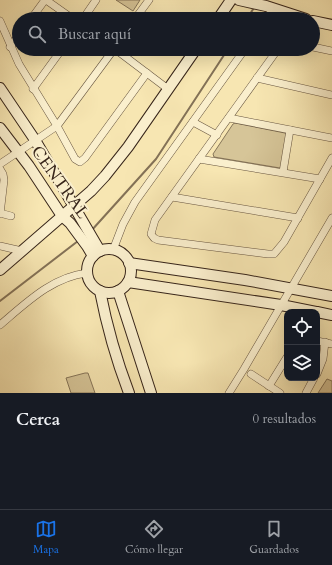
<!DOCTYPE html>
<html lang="es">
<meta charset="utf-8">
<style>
body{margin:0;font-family:Cardo,serif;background:#242831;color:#f1f3f6}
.controls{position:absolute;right:12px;bottom:12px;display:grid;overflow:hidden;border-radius:8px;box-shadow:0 4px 16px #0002}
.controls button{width:36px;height:36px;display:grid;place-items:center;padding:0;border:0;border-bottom:1px solid #363941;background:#171b24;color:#f1f3f6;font:20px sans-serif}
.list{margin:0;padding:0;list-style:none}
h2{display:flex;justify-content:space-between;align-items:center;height:52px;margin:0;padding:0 16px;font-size:17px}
h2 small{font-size:13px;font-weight:400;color:#9ea1a6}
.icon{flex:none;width:22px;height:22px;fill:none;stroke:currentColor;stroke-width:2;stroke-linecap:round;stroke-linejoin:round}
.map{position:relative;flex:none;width:332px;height:393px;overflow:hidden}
.search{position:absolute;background:#171b24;box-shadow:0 4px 16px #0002;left:12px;right:12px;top:12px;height:44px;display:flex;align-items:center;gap:10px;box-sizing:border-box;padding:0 14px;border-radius:22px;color:#9ea1a6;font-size:15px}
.sheet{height:116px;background:#171b24}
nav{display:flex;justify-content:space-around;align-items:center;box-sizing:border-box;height:56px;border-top:1px solid #363941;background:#171b24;font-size:11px;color:#9ea1a6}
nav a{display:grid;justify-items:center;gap:2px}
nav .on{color:#1a73e8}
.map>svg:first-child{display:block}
</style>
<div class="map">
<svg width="332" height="393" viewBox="0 0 332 393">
<rect width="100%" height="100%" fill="#f7e6b2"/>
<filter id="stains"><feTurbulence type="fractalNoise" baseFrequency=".005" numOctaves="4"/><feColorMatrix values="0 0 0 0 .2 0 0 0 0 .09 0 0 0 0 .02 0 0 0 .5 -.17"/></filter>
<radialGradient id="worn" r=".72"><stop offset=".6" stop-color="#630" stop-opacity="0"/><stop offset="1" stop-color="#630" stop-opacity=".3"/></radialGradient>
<!-- green -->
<g fill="#d6c598" stroke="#867559">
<path d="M116,0H140L133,11Z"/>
<path d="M235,123L285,133L287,136L283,166L280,168L214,157L213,154L233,124Z"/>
<path d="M85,373H88L95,393H71L66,378Z"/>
<path d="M327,379L332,381V393H318Z"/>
</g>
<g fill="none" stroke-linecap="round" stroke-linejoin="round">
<!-- stream -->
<g stroke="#837156" stroke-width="2">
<path d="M247,19L255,6"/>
<path d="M91,231L156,159L228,49"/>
<path d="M0,301L78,241"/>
</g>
<defs>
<g id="street">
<path d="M46,0L73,19"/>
<path d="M31,19L45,0"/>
<path d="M83,19L96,0"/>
<path d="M135,19L149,0"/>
<path d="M266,19L274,8"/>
<path d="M0,21L19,64L57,126L75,159L80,162L85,158L147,73"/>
<path d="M10,47L19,35"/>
<path d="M313,47L332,51"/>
<path d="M115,49L168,89"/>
<path d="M278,49L155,220L151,234L154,238L158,240L268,254H274L284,242L332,158"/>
<path d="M257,78L332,95"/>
<path d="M33,89L62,49"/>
<path d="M229,118L332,138"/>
<path d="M193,122L217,135"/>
<path d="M199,159L320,179"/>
<path d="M0,164L57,126L114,49"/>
<path d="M0,169L3,174L4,180L0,214"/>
<path d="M283,172L290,130"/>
<path d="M172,197L298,218"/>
<path d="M0,213L11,216"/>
<path d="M0,246L22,251"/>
<path d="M113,250L123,224L135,202L245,49"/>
<path d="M0,325C26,303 52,277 87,273"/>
<path d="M317,341L332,344"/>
<path d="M251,374L280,393"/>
<path d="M317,374L323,359L325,342"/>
<path d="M269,386L287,357"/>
<path d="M229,393L244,369L332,218"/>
<path d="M306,393L314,378"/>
</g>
<g id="secondary">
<path d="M239,0L266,6L306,19"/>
<path d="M218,19L231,0"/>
<path d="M313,21L332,25"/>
<path d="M0,88L35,140L100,251"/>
<path d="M0,128L29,166L62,216L70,223L87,246L93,256"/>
<circle cx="109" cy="271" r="22"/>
<path d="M129,263L245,280L332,296"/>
<path d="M0,270L91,191L105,176L128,147L196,49"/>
<path d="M128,282L281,305L316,312"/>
<path d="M100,291C107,327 116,359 129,393"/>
<path d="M118,291L151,393"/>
<path d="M317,312L332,315"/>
</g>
</defs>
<!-- street casing -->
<use href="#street" stroke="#675540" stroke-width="8"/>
<!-- secondary casing -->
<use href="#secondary" stroke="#37251a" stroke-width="12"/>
<!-- street -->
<use href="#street" stroke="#faefcd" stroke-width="7"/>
<!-- secondary -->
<use href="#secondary" stroke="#faefcd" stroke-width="10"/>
</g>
<g text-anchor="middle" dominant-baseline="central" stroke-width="4" stroke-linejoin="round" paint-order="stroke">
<!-- street labels -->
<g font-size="17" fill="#37251a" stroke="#faefcd">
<text transform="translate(60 182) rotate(54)">CENTRAL</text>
</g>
</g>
<rect width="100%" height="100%" filter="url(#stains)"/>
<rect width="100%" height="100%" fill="url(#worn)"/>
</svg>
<div class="controls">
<button><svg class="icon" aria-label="locate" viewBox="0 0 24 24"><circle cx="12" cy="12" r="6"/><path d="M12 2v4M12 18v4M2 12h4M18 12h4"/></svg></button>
<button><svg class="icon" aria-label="layers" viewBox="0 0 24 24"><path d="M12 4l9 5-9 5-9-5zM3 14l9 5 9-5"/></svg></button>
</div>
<div class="search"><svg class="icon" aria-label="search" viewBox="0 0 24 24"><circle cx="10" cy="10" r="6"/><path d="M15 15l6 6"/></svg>Buscar aquí</div>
</div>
<section class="sheet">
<h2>Cerca<small>0 resultados</small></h2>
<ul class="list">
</ul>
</section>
<nav>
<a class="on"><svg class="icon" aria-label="map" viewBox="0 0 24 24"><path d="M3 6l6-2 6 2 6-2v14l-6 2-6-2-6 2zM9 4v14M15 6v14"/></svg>Mapa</a>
<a><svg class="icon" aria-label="directions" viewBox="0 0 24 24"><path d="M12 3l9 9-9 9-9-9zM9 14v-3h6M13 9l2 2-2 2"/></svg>Cómo llegar</a>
<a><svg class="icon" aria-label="saved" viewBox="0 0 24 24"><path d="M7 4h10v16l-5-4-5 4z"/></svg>Guardados</a>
</nav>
